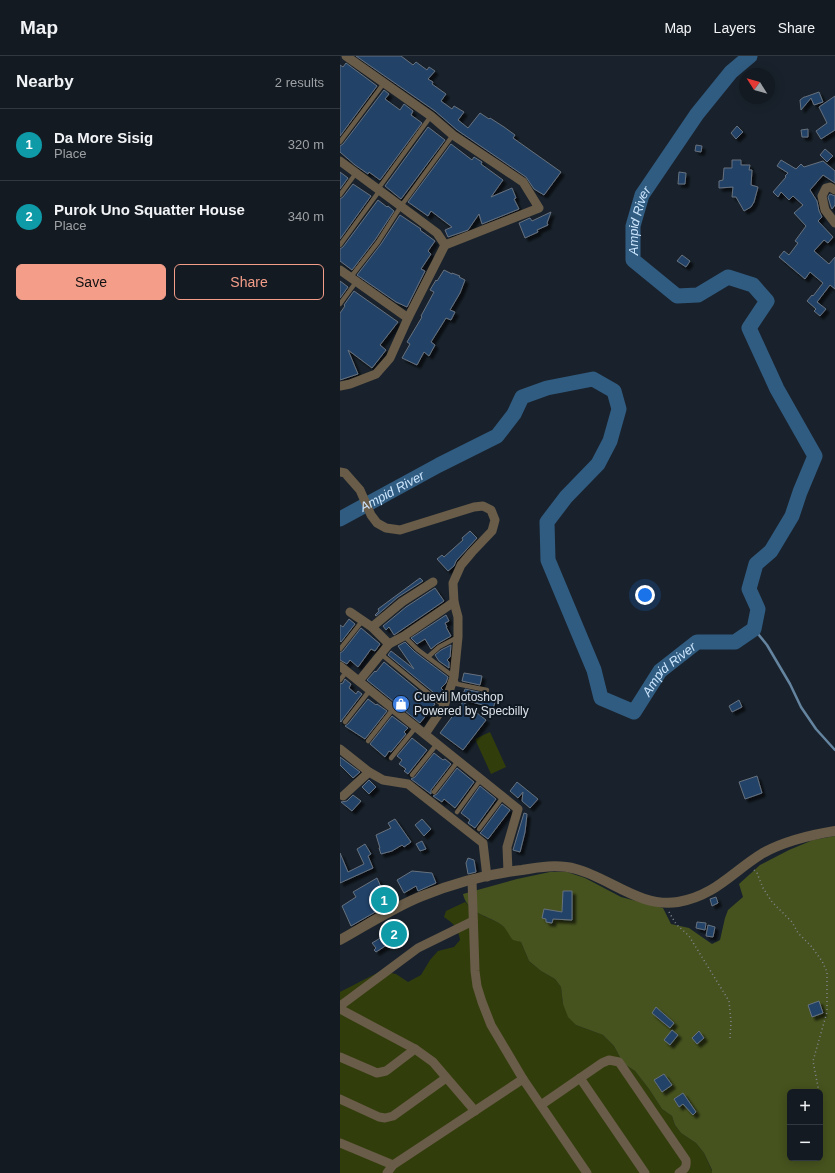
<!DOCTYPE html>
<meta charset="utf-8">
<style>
body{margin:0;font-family:Helvetica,sans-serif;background:#20272e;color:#f1f3f6}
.controls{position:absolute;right:12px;bottom:12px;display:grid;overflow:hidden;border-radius:6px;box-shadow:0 2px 10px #0003}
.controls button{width:36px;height:36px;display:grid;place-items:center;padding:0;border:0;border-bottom:1px solid #32383f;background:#131a21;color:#f1f3f6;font:20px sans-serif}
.compass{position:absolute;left:399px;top:12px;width:36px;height:36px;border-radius:50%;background:#131a21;box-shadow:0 2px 10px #0003;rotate:307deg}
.you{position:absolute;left:305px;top:539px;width:14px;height:14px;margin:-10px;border:3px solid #fff;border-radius:50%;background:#1a73e8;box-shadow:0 0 0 6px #1a73e833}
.badge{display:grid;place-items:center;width:26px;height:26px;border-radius:50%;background:#f49e8a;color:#fff;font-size:13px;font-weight:700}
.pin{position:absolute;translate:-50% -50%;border:2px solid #fff;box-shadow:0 1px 4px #0006}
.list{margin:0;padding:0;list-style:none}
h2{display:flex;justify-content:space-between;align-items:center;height:52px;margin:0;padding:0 16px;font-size:17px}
h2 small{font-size:13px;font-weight:400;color:#9da1a5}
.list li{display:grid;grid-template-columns:26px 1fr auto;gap:12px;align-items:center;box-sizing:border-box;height:72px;padding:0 16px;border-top:1px solid #32383f}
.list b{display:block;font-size:15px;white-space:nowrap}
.list p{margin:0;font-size:13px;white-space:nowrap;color:#9da1a5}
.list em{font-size:13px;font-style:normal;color:#9da1a5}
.actions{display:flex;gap:8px;padding:12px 16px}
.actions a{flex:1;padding:9px 0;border:1px solid #f49e8a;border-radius:6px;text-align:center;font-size:14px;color:#f49e8a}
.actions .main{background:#f49e8a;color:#111}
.map{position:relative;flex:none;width:495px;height:1117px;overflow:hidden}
header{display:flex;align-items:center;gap:24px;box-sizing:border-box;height:56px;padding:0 20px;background:#131a21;border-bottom:1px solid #32383f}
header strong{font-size:19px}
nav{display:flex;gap:22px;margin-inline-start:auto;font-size:14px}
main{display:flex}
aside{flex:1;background:#131a21}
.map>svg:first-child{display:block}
</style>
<header>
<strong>Map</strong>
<nav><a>Map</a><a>Layers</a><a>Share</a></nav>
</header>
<main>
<aside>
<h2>Nearby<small>2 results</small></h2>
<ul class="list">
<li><span class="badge" style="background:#0f9aa8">1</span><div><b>Da More Sisig</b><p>Place</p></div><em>320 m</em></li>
<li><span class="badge" style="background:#0f9aa8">2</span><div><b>Purok Uno Squatter House</b><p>Place</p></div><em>340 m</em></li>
</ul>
<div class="actions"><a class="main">Save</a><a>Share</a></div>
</aside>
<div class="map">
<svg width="495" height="1117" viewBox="0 0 495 1117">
<defs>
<filter id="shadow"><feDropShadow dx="3.5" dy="3.5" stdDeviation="1" flood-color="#0009"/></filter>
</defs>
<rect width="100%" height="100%" fill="#19222c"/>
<!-- green -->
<g fill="#323d0c">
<path d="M150,676L166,711L151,718L135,683Z"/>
<path d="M125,846C130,851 134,855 140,858C148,863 159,865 165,872C173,880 169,882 181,886L189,905L201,915L215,923L221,931L223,948L236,969L263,979L274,990L283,1007L295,1015L309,1033L322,1053L332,1060L335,1069L341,1077L356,1087L364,1097L372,1115V1117H0V936L41,915L56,918L68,926L81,919L90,904L98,895L114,891L120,884C118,871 114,868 104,861L106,855Z"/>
</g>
<!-- forest -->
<path fill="#46531e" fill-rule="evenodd" d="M495,780V1117H372V1114L364,1097L356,1087L341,1077L335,1069L332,1060L322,1053L309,1033L295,1015L283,1007L274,990L263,979L236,969L228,961L223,948L221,931L215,923L201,915L189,905L181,886C179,885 174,885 172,883C169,879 167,874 163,870C149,859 128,859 123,838L177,823L210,816H227L245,822L281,841L323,852L331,868L349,872L372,888L380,884L385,862L388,854L403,841L399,828L420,809L449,794L473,784ZM450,1036H480V1102H450Z"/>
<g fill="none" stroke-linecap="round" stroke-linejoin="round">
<!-- stream -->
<g stroke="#6484a0" stroke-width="2.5">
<path d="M405,0L407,2"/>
<path d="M414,573L427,589L450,628L461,651L476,673L495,694"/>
</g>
<!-- river -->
<path stroke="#315c81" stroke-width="15" id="s1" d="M0,463L99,409L157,380L174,358L182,341L207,332L253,323L274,335L279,353L270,385L258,408L226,441L207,466L208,504L254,614L261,642L294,656L320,615L357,586H395L414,573L418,553L409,533L416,508L431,495L452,460L460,436L475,400L437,333L409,272L427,245L413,229L388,221L358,239L337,240L293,204V170L302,139L357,58L391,16L410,0"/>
</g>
<!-- building -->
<g fill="#204268" stroke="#67717e" filter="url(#shadow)">
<path d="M16,0H61L73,9L76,6L87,14L89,11L95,15L88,23L93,26L92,28L106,38L101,45L112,53L114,50L124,56L118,64L128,72L140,57L149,63L150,62L164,71L175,79L173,82L221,116L204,139L194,133L186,121L117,74L95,55Z"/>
<path d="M6,7L37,30L0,80V9L3,11Z"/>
<path d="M44,34L49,38L45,43L60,54L64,48L73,55L71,59L82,67L40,124L29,116L28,118L15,109L0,96V90L3,88Z"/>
<path d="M479,36L483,46L474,49L471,42L461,54L460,44L464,41H465Z"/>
<path d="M495,40V74L481,83L476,75L487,67L479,51Z"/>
<path d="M397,70L403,76L396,83L391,77Z"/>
<path d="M88,71L105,84L61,143L45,130Z"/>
<path d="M468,73V81H462L461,74Z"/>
<path d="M111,88L132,104L134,101L142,106L141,108L163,124L151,141L172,132L176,142L174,143L179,153L142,168L139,158L128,174L108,181L105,174L112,171L91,155L88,160L68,146Z"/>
<path d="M356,89L362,90L361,96L355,95Z"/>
<path d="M485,93L493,100L487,106L480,99Z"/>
<path d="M392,104H401V109H410L409,114H412L411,129L418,131L414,146L411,151L404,155L396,141H392L393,131L379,132V125L383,124L384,112H392Z"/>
<path d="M441,104L456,113L461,108L464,111L483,105L495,115V127L483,119L470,134L477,145L479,155L482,161L478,165L493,181L488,187L484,184L474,195L489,208L495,201V233L490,229L477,246L486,253L480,260L474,255L476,253L467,245L472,239L473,240L483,227L470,216L465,223L439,201L444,195L449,199L458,187L455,185L466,170L454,157L463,149L453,140L449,144L441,136L438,141L433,136L446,121L445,120L448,117L437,110Z"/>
<path d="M0,116L8,122L0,133Z"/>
<path d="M339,116L346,117L345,128H338Z"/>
<path d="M13,128L31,140L0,183V143L3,141Z"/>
<path d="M490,138L495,140V149L492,153L491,151L488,141Z"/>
<path d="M38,144L47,151L48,150L54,155L35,184L12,214L0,205V193L3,191Z"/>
<path d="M211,156L207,167L208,169L197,174L198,176L185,182L179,167L190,162L192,165Z"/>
<path d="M60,159L81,173L80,174L95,185L88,195L91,198L81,213L85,215L67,251L56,246L17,219L41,188Z"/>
<path d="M342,199L350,205L346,211L337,205Z"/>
<path d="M104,214L112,218V217L120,220L119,221L125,224L120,237L110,254L115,256L111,264L106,262L91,286L95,289L89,300L84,296L77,309L62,302L70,288L67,286L82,261L81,260L94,236L90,234L96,224L97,225Z"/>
<path d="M0,225L8,231L0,242Z"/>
<path d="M14,235L58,266L40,289L46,294L32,312L8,294L18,318L0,324V257L5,250L4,249Z"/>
<path d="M130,475L137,482L116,505L114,510L108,515L97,503L102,499L104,501L123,484L122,482Z"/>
<path d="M80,522L83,525L58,541L36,560L35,559L39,555L38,553Z"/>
<path d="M95,532L104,545L54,579L49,571L46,574L43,570L66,551Z"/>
<path d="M106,559L109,565L105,567L107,571H106L111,580L97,588L91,593L85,583L77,588L71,582Z"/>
<path d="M9,563L15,568L1,586L0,585V569L3,571Z"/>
<path d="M21,572L40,588L35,595L31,593L18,611L10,604L7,608L0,604V597L3,595Z"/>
<path d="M65,586L75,596L108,621L106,627L101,632L103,634L99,641L48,599L51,595L74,613L58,590Z"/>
<path d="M111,589L110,601L107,604L109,606V612L99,605L95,599L101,594Z"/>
<path d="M44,606L95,648L80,667L27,624L35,615L36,616Z"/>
<path d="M124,617L142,620L140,629L122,625Z"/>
<path d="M5,623L11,628L9,632L16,638L18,635L22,638L2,664L1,666L0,665V628L3,627Z"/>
<path d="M125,633L143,637L142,640L156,644L153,652L125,644L126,642L122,641Z"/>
<path d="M28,643L36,649L37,648L47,655L25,683L5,670L8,668Z"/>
<path d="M399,644L402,651L392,656L389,650Z"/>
<path d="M123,646L146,664L123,694L100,677Z"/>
<path d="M52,660L68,672L64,676L66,678L51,696L49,695L45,701L30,688Z"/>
<path d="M72,682L87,694L68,718L64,715L66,713L59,708L62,704L57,700Z"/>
<path d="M94,697L103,704L105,703L111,708L91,734V738L71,723L75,721Z"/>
<path d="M0,701L20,716L13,722L0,709Z"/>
<path d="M117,712L134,726L115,752L104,743L102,746L93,740L97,738Z"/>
<path d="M417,720L422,737L405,743L399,726Z"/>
<path d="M29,724L36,731L29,738L22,731Z"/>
<path d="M177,726L198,743L190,752L182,745L183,736L178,742L170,735Z"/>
<path d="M140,730L156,743L135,772L128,767L130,764L121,757Z"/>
<path d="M13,739L21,745L12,755L1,746L7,745Z"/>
<path d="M162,748L170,754L148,783L140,777L142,775Z"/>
<path d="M184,757L187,758L185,776L180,796L173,794Z"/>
<path d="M55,763L71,786L64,791L62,789L52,795L41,798L39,792H40L36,779L51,772L48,767Z"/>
<path d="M82,763L91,773L84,780L75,769Z"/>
<path d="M82,785L86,793L80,795L76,788Z"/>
<path d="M25,788L31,798L28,800L33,812L0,827V797L8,816L24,808L17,793Z"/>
<path d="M128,802L134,804L136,816L128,818L126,807Z"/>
<path d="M72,815L92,817L96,827L78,835L76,830L64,837L57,824Z"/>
<path d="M37,822L48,847L37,855L11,870L2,850L16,841L13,836Z"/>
<path d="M223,835H232V864L213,863L212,867L206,866V863L202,862L204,853L222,856Z"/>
<path d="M376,841L378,847L372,850L370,843Z"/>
<path d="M357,866L366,867L365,874L356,872Z"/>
<path d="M368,869L375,871L373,881L366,880Z"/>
<path d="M49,879L53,885L36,896L34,894L36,892L32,887L42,881L44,884Z"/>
<path d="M479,945L483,957L472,961L468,949Z"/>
<path d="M316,951L334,967L330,972L312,957Z"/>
<path d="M332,974L338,979L330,989L324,984Z"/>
<path d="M359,975L364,982L357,988L352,982Z"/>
<path d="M324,1018L332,1029L322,1036L314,1024Z"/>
<path d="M343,1037L356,1056L353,1059L343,1048L339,1051L334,1043Z"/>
</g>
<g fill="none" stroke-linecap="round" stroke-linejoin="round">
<!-- path -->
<g stroke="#808790" stroke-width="1.5" stroke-dasharray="1 3" stroke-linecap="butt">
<path d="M414,814L417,817L423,832L432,846L452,866L458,877L471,890L482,905L487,916V956L473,1005L478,1031L477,1036"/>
<path d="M329,856L336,868L349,880L389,945L391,966L390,982"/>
</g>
<!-- service -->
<g stroke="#695c48" stroke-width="4.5">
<path d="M0,86L44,27"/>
<path d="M38,133L91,60"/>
<path d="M0,139L16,117"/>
<path d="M0,189L40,134"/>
<path d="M10,222L38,186L61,150L113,79"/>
<path d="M0,248L16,226"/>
<path d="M64,580L77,593L114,621L117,628L147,634"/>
<path d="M0,593L23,564"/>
<path d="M41,598L104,650"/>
<path d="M88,601L99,591L118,581"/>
<path d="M0,624L7,615"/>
<path d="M5,666L30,634"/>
<path d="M28,685L53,653"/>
<path d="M51,702L76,671"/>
<path d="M72,719L97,688"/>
<path d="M94,736L118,705"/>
<path d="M117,756L141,723"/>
<path d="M139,773L163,741"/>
</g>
<!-- minor -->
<g stroke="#695c48" stroke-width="9">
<path d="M0,105L97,177L105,189"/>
<path d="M495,134L490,131L486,132L482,140L485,154L495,167"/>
<path d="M0,214L68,262"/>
<path d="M0,330L10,328L36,318L50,302L68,262L105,189L199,152L183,126L113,79L91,60L6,0"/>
<path d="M0,416L5,417L20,434L31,459L37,467L46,472L60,474L134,451L143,450L151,454L155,464L152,475L132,496L121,509L113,527L114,546L118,561V581L114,621L104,650L85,678"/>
<path d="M10,556L32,571L49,588L19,625"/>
<path d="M32,571L62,546L93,526"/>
<path d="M49,588L64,580L114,546"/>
<path d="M0,610L178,753L167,791L168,816"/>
<path d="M0,693L29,716L43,724L68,728L143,787L147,821"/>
<path d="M3,740L29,716"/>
<path d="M132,824L135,915L137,930L142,946L151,969L183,1023L247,1117"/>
<path d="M0,950L78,892L133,865"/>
<path d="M0,953L75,993L93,1006L135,1055"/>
<path d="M0,1001L37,1017L46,1015L75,993"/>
<path d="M240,1022L305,1117"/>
<path d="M0,1043L39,1061L45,1062L53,1060L106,1022"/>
<path d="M201,1049L262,1007L269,1004L279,1006L346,1104C347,1111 345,1113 339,1117"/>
<path d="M0,1087L53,1109"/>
<path d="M47,1117L53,1109L183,1023"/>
</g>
<!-- tertiary -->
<path stroke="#695c48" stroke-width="10" d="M0,884C27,869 54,851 82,840C114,827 148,818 182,814C199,811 218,808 236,813C270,822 300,852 338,846C375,840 393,815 423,797C445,785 470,779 495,775"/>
</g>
<!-- icons -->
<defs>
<symbol id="shop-disc" viewBox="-11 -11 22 22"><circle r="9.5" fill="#3f7fe0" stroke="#101822"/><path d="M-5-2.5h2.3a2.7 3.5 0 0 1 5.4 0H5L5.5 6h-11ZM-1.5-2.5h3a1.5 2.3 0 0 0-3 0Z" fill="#fff"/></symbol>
</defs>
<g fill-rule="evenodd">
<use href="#shop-disc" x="51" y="638" width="20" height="20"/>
</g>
<g text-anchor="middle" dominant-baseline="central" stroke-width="4" stroke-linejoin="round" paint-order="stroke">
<!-- poi labels -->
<g font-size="12" fill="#dce2e9" stroke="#101822" text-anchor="start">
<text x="74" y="641">Cuevil Motoshop<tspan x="74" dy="14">Powered by Specbilly</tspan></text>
</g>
<!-- water labels -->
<g font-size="13" font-style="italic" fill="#cce6fe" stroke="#101822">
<text stroke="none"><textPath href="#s1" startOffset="1426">Ampid River</textPath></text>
<text stroke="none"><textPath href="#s1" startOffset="59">Ampid River</textPath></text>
<text stroke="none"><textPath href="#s1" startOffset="755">Ampid River</textPath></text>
</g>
</g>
</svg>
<div class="controls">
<button>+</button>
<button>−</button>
</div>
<svg class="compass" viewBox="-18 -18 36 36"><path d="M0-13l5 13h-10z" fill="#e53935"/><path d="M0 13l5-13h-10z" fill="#9da1a5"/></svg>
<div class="you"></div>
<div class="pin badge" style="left:44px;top:844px;background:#0f9aa8">1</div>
<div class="pin badge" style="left:54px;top:878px;background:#0f9aa8">2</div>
</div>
</main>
